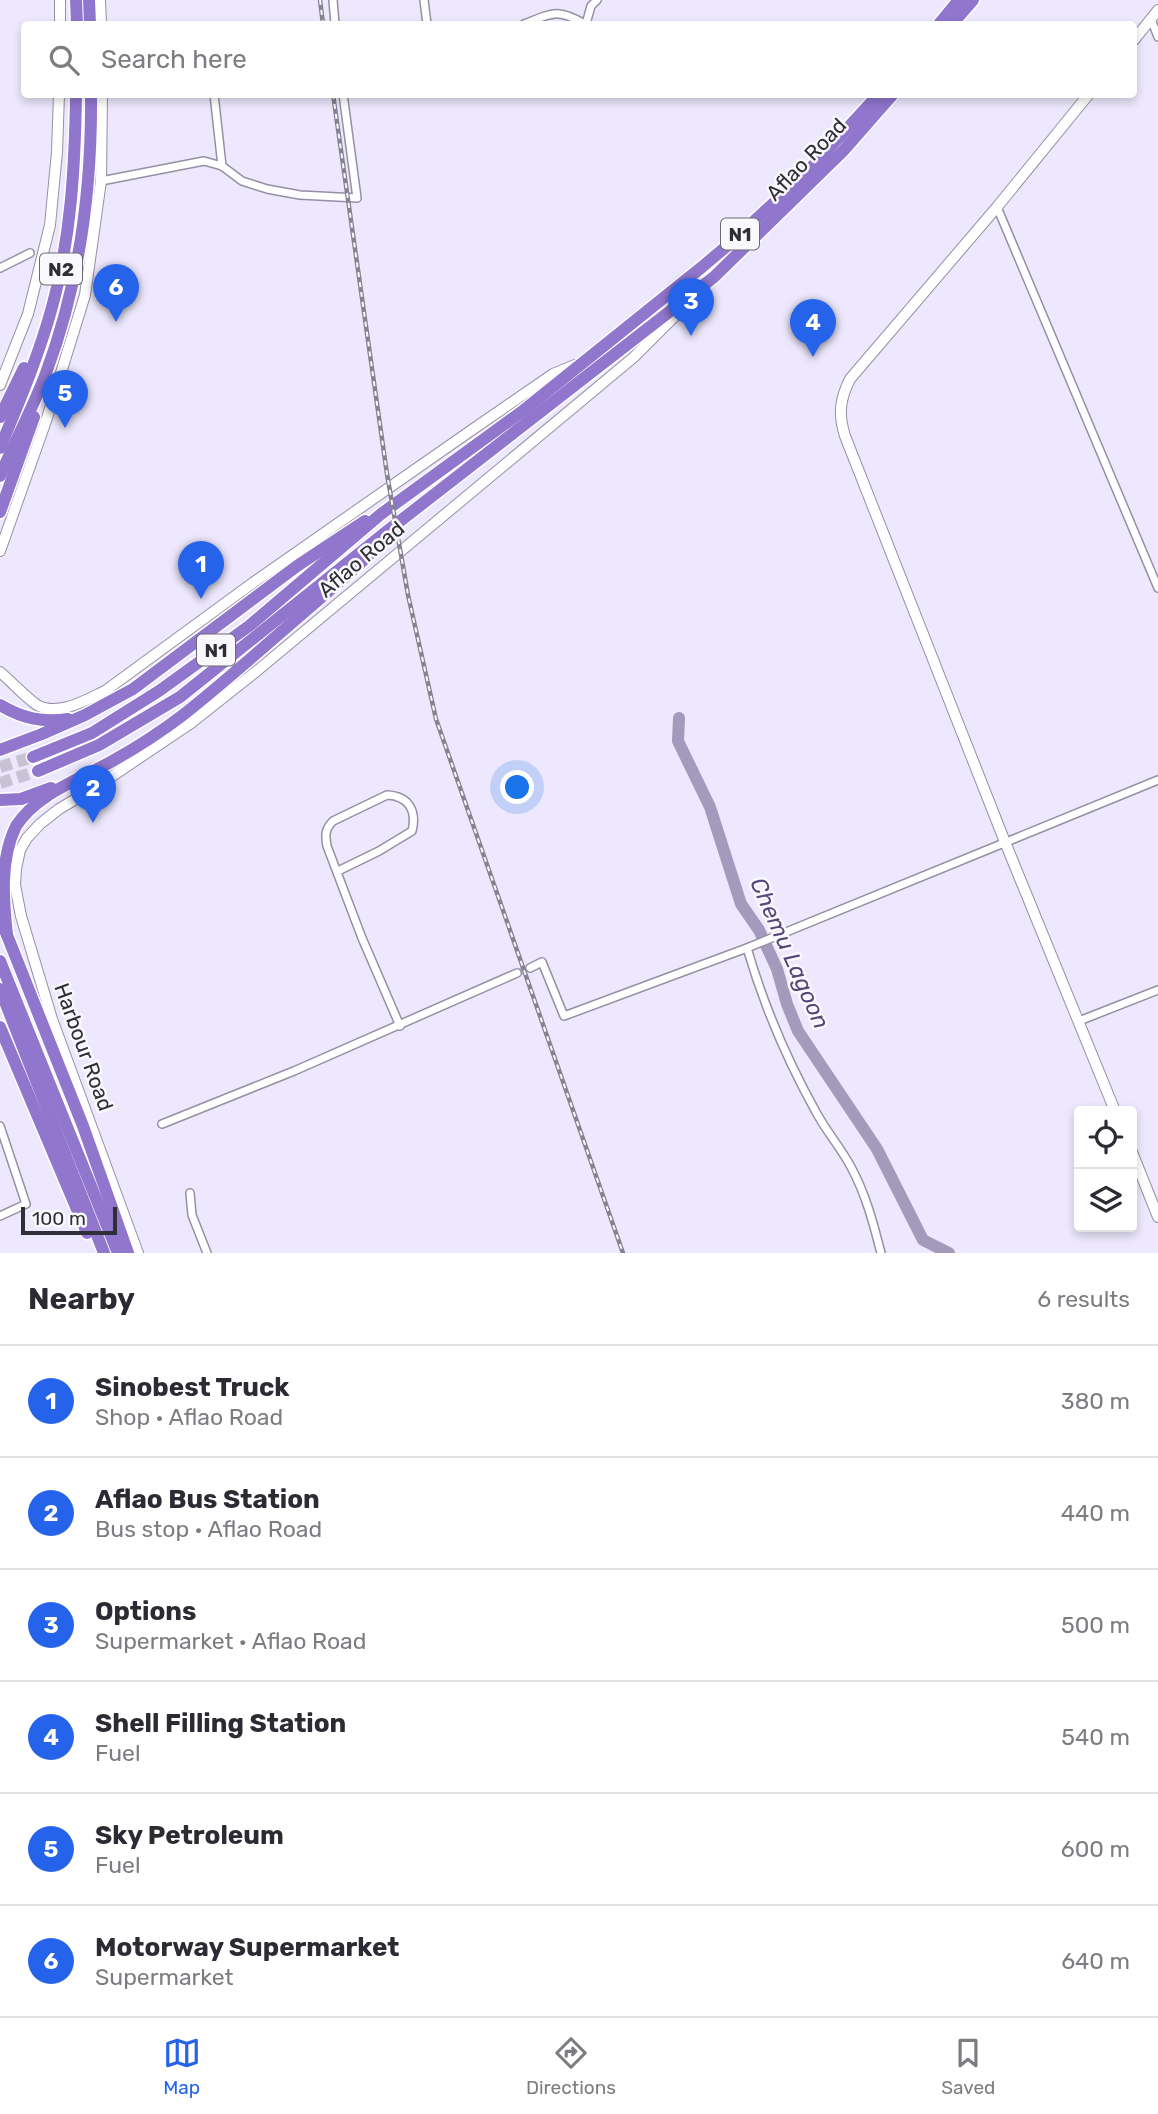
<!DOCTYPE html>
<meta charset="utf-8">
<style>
body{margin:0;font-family:Rubik,sans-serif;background:#f2f2f3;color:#2b2b33}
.controls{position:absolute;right:21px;bottom:21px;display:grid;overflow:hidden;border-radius:7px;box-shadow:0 4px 10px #0003}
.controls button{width:63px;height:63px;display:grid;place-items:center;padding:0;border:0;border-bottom:2px solid #e1e1e2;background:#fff;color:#2b2b33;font:35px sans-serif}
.scale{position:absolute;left:21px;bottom:18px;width:96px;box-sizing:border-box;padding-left:7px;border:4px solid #2f2d35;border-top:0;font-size:19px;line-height:24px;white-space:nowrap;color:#2f2d35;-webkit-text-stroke:5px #f9f8fc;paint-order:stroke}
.you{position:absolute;left:518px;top:788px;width:24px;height:24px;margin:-18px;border:5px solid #fff;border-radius:50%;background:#1a73e8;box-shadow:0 0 0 10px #1a73e833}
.badge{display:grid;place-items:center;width:46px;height:46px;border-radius:50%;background:#2563eb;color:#fff;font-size:23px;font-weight:700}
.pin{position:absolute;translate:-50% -58px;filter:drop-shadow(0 2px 4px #0008)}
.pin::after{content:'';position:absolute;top:37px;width:24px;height:21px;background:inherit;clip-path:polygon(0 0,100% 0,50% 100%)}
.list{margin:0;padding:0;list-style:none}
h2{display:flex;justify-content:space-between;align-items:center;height:91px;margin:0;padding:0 28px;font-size:30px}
h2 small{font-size:23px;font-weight:400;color:#7c7c81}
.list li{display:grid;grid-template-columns:46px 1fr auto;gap:21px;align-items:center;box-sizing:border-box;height:112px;padding:0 28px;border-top:2px solid #e1e1e2}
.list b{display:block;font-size:26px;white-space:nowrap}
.list p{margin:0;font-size:23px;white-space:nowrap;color:#7c7c81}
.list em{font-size:23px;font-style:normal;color:#7c7c81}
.icon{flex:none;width:38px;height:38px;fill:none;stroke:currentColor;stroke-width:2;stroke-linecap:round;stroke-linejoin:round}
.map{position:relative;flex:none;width:1158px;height:1253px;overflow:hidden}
.search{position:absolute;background:#fff;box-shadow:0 4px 10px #0003;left:21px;right:21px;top:21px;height:77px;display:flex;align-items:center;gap:18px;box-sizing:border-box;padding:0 24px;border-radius:7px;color:#7c7c81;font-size:26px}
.sheet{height:763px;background:#fff}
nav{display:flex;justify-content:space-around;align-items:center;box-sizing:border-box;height:98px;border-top:2px solid #e1e1e2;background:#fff;font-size:19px;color:#7c7c81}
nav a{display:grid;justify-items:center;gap:4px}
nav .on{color:#2563eb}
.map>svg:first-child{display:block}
</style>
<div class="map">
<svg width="1158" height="1253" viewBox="0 0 1158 1253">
<rect width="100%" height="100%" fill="#ede8fd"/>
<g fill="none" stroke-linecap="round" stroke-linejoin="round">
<!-- river -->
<path stroke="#a39abc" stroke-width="12" d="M679,718L678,741L710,807L741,904L759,930L777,969L787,1004L798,1031L877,1149L923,1240L949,1253"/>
<!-- street-tunnel -->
<path stroke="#c7c3d5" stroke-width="7" stroke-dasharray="7 3.5" stroke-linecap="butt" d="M517,973L530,968"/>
<!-- highway-tunnel -->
<g stroke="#c7c3d5" stroke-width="12" stroke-dasharray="12 6" stroke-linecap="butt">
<path d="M0,767L33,757"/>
<path d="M0,783L38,771"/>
</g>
<defs>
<g id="street">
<path d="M333,0L335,24"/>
<path d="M424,0L427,24"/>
<path d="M1151,19L1158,37"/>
<path d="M524,24C553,13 556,8 585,24"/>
<path d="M586,24L591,6L597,0"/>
<path d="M214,94L222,166"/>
<path d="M101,181L204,161L222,166L242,181L267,189L300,195L357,198L343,94"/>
<path d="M997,207L1158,588"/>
<path d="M0,268L30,253"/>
<path d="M338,871L379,851L412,831C417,811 409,796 387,795L333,821C325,829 325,835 327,846L362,938L400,1026"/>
<path d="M747,948C764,1006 787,1060 816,1112C826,1131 841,1148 851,1167C866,1195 873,1222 881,1253"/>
<path d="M530,968L542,962L564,1016L747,948L1158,780"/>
<path d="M1079,1021L1158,990"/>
<path d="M162,1124L294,1071L517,973"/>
<path d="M0,1126L26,1204L0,1216"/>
<path d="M190,1193L192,1215L207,1253"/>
</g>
<g id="secondary">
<path d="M60,0V24"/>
<path d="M100,0L101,24"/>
<path d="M1134,40L1158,10"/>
<path d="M1089,94L997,207L850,379C840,399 838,414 845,436L1005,842L1115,1111"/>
<path d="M0,385L28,314L50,225L57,152L59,94"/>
<path d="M0,551L47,418L85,295L101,181L102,94"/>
<path d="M0,672C12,682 24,696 37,705C58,717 86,700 105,691L254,582L466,434L553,374L575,365"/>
<path d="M1132,1152L1158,1217"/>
<path d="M138,1253L52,1019L21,916L15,885L16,869L20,850L27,838L40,824L59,809L96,787L191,723L258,670L634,357L689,302"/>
</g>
<g id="highway">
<path d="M76,0L77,24"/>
<path d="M89,0L90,24"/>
<path d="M939,24L959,0"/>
<path d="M952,24L973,0"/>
<path d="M0,417L24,368"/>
<path d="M0,448C19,402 39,355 52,307C71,238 75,166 76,94"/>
<path d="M0,476C15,441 33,408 46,373C79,285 92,189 91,94"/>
<path d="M0,512L34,417"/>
<path d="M0,705C22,718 42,723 68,719"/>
<path d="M0,750L42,734L85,715L133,689L297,566L365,521"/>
<path d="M33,757L92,733L159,691L249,626L381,514L524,410L702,267L734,240L808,171L879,94"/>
<path d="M38,771L99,745L180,697L386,532L714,277L843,151L893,94"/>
<path d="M0,800L21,799L51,788"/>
<path d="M5,930L83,1126L128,1253"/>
<path d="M7,935C3,898 0,859 16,826C38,792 82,779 116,759C139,746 162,731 183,715C240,670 293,620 349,574L369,555"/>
<path d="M0,961L118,1253"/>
<path d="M0,989L104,1253"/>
<path d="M0,1027L87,1233"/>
</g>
</defs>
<!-- street casing -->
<use href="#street" stroke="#9590a3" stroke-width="10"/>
<!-- secondary casing -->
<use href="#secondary" stroke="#9590a3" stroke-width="12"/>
<!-- highway casing -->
<use href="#highway" stroke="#fff" stroke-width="15"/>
<!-- street -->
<use href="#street" stroke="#fff" stroke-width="7"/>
<!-- secondary -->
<use href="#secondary" stroke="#fff" stroke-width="10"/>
<!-- highway -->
<use href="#highway" stroke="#9176ce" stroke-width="12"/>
<defs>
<g id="rail">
<path d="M320,0L323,24"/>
<path d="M333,94L387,474L408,595L436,719L623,1253"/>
</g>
</defs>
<!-- rail casing -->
<use href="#rail" stroke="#868290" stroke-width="4.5"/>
<!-- rail -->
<use href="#rail" stroke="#f9f8fc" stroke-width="2" stroke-dasharray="5" stroke-linecap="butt"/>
</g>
<g text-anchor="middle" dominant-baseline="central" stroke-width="5" stroke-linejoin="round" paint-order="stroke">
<!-- shield labels -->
<g fill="#f9f8fc" stroke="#6c6a71" stroke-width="2">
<rect x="721" y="218.5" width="38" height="31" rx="5"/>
<rect x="40" y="253.5" width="42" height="31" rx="5"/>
<rect x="197" y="634.5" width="38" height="31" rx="5"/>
</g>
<g font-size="19" font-weight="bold" fill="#2f2d35">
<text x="740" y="234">N1</text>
<text x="61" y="269">N2</text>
<text x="216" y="650">N1</text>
</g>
<!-- street labels -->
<g font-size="21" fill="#2f2d35" stroke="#f9f8fc">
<text transform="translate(806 159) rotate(-46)">Aflao Road</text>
<text transform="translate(361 559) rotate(-40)">Aflao Road</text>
<text transform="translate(84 1047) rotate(70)">Harbour Road</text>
</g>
<!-- water labels -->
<g font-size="23" font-style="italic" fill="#554778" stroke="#f9f8fc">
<text transform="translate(790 953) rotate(66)">Chemu Lagoon</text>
</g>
</g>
</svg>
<div class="controls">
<button><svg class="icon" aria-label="locate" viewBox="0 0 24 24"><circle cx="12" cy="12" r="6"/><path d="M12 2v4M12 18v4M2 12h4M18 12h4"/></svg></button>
<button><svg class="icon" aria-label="layers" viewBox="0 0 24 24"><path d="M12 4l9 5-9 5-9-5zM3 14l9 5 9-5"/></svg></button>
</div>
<div class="scale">100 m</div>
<div class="you"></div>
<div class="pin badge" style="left:201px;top:599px">1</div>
<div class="pin badge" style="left:93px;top:823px">2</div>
<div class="pin badge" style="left:691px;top:336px">3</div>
<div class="pin badge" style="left:813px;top:357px">4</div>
<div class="pin badge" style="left:65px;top:428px">5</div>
<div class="pin badge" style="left:116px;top:322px">6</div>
<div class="search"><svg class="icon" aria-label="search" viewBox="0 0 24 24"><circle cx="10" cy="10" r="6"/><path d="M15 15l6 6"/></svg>Search here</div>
</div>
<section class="sheet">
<h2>Nearby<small>6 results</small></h2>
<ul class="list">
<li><span class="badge">1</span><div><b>Sinobest Truck</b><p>Shop · Aflao Road</p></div><em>380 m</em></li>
<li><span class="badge">2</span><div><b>Aflao Bus Station</b><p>Bus stop · Aflao Road</p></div><em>440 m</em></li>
<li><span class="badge">3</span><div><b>Options</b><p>Supermarket · Aflao Road</p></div><em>500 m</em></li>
<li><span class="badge">4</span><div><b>Shell Filling Station</b><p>Fuel</p></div><em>540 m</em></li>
<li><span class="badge">5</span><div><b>Sky Petroleum</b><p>Fuel</p></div><em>600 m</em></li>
<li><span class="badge">6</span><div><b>Motorway Supermarket</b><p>Supermarket</p></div><em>640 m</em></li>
</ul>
</section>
<nav>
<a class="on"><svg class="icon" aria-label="map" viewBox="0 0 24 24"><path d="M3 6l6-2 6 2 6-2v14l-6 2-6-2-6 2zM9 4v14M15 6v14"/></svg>Map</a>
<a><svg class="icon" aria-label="directions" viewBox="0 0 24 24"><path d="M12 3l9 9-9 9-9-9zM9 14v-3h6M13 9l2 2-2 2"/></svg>Directions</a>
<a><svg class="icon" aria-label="saved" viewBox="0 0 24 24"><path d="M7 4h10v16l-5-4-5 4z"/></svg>Saved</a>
</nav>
